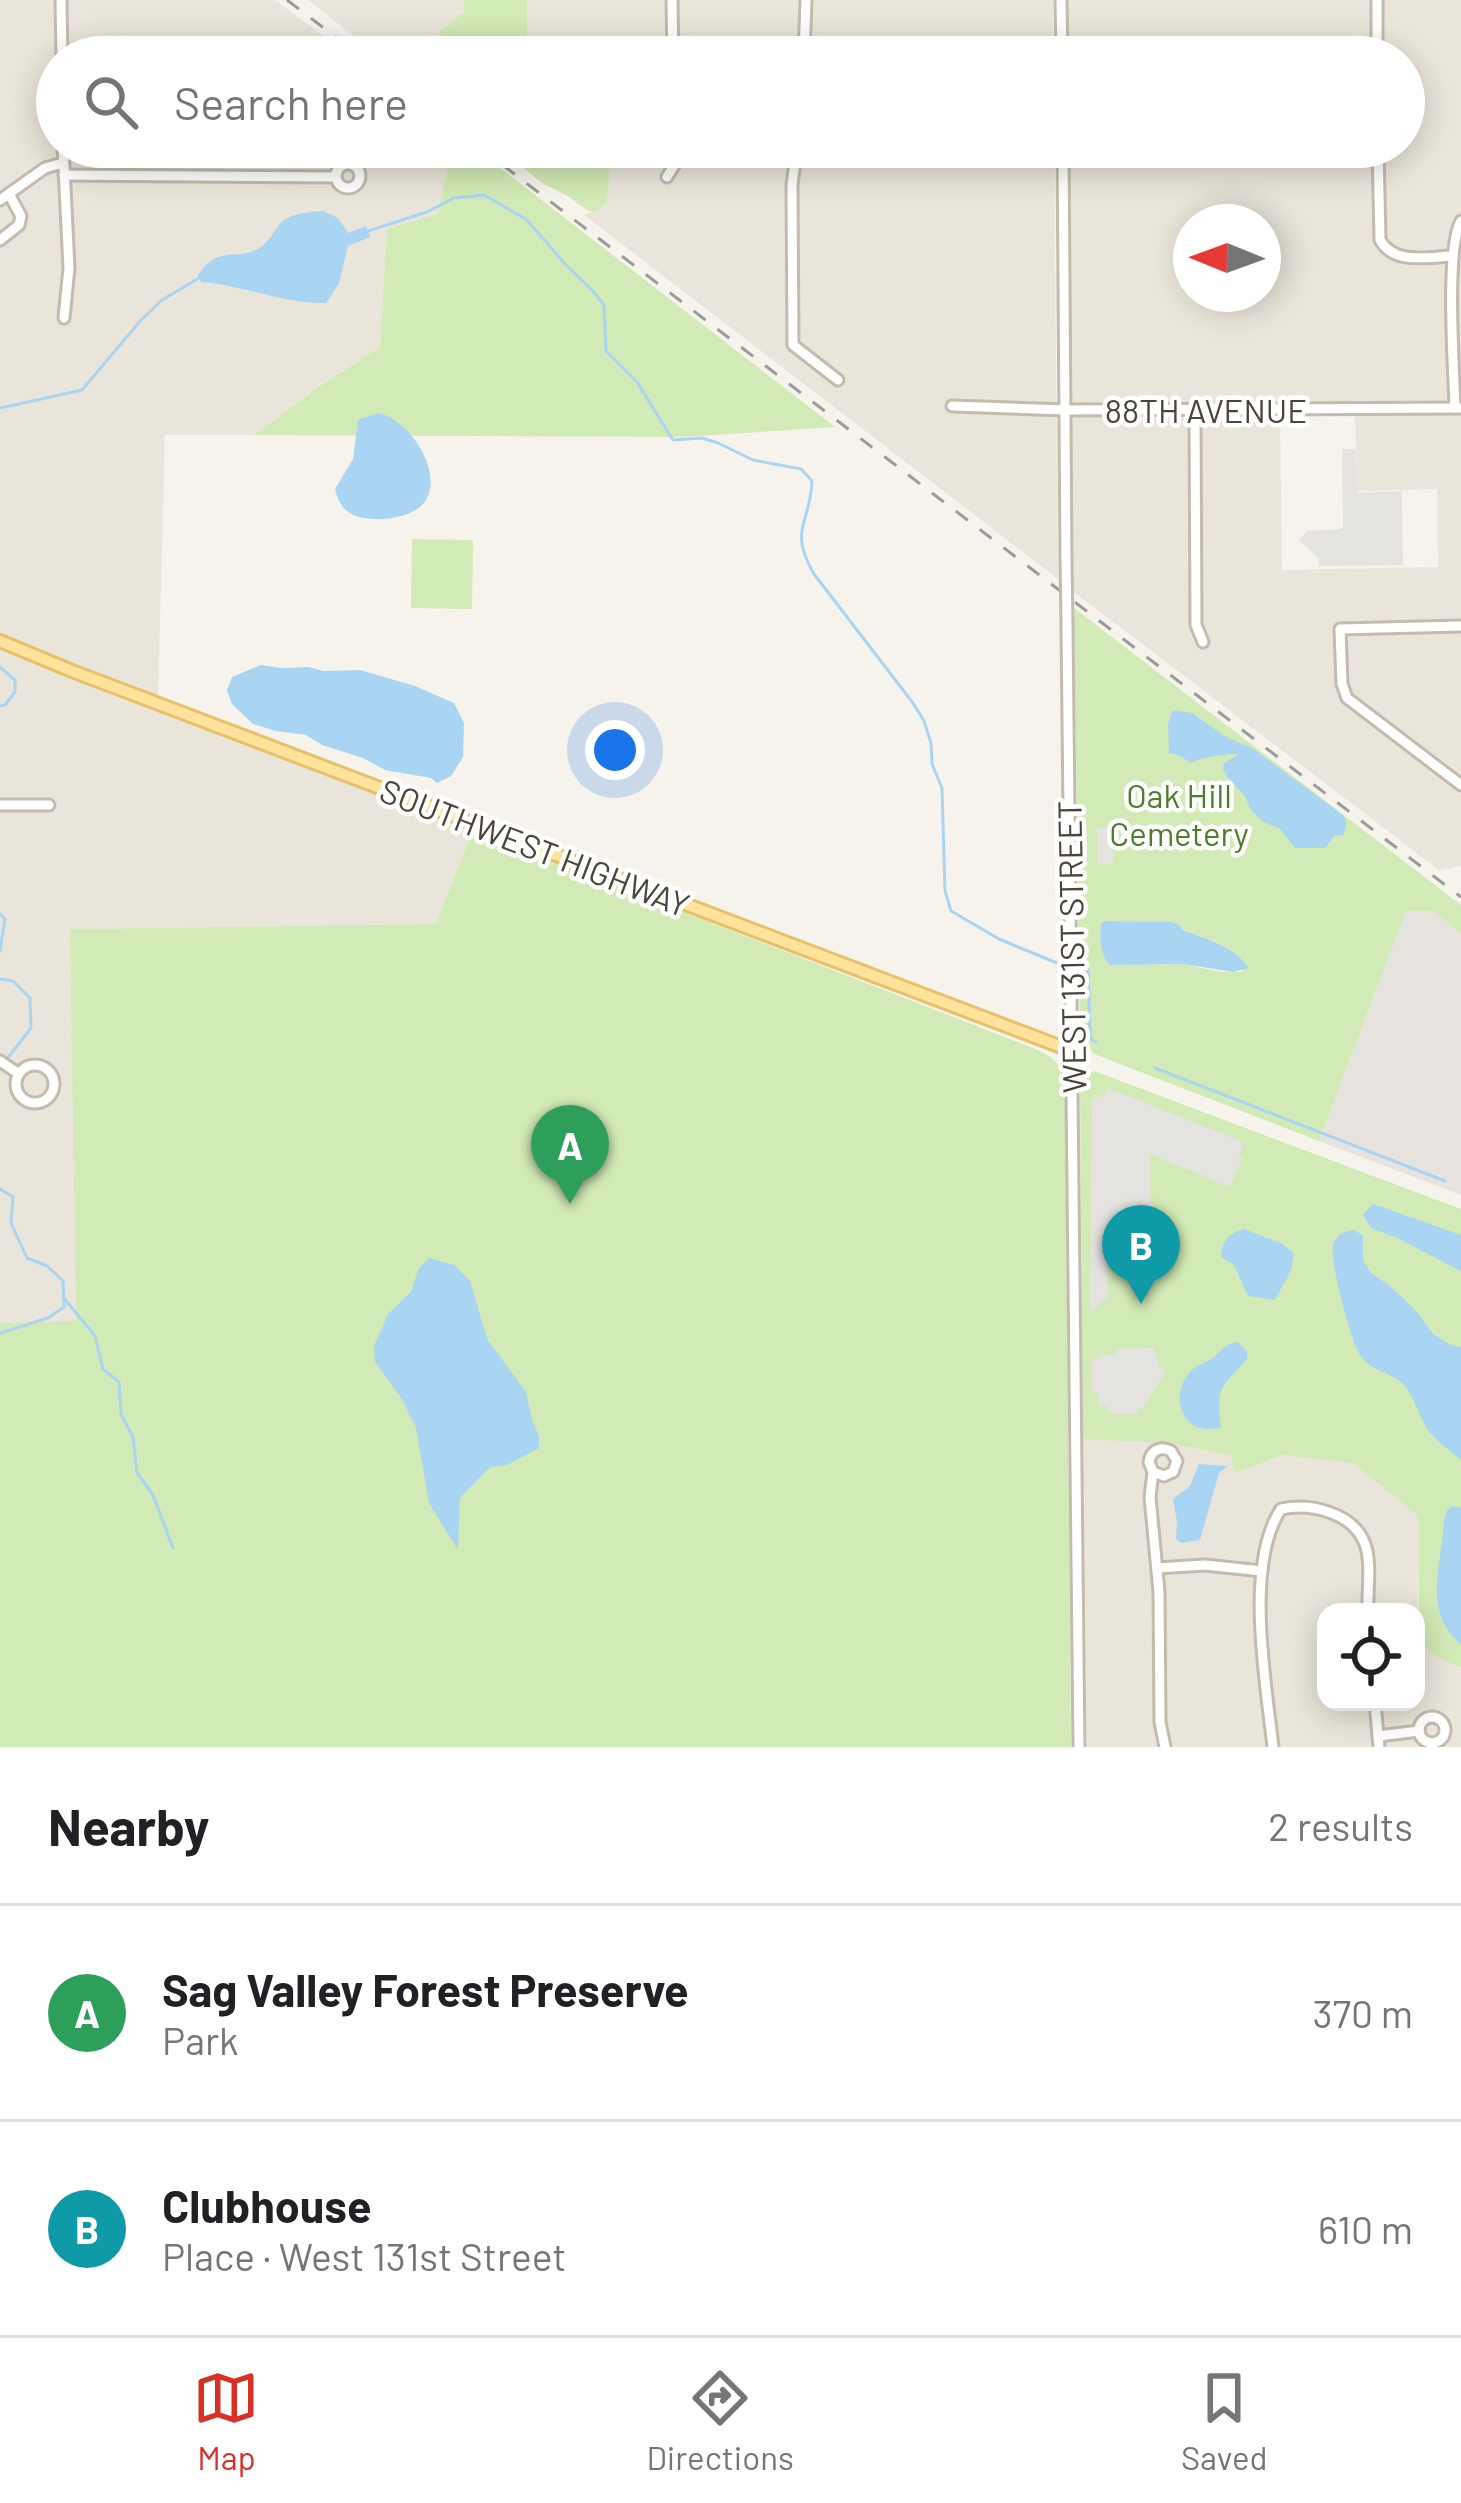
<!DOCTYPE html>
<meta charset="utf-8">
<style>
body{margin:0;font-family:Barlow,sans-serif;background:#f2f2f2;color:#202124}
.controls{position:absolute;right:36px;bottom:36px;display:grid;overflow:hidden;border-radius:24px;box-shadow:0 6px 30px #0003}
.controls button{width:108px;height:108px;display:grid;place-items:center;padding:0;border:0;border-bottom:3px solid #e0e0e0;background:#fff;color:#202124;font:60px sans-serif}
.compass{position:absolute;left:1173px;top:204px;width:108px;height:108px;border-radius:50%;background:#fff;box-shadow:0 6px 30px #0003;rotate:271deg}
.you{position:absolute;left:615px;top:750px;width:42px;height:42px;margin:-30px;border:9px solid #fff;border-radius:50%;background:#1a73e8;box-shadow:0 0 0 18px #1a73e833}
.badge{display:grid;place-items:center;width:78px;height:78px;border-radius:50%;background:#d93025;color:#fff;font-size:39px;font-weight:700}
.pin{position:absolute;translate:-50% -99px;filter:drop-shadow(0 3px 6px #0008)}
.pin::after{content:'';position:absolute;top:63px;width:42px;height:36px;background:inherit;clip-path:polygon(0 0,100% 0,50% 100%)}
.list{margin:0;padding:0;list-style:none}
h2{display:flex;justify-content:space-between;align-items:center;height:156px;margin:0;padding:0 48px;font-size:51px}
h2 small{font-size:39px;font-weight:400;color:#757577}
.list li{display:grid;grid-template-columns:78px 1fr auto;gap:36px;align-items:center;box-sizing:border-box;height:216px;padding:0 48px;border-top:3px solid #e0e0e0}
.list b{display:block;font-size:45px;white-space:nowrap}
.list p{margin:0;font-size:39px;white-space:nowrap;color:#757577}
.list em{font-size:39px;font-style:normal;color:#757577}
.icon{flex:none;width:66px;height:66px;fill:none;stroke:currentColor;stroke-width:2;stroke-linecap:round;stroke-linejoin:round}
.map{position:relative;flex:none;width:1461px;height:1747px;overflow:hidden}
.search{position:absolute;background:#fff;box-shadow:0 6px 30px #0003;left:36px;right:36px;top:36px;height:132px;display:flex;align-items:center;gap:30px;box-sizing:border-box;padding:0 42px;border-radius:66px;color:#757577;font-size:45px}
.sheet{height:588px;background:#fff}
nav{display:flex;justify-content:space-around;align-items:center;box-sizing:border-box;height:168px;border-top:3px solid #e0e0e0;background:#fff;font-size:33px;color:#757577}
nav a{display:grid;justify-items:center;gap:6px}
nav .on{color:#d93025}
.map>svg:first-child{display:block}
</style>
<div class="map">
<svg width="1461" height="1747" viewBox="0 0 1461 1747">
<rect width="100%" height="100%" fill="#f6f3ec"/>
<!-- residential -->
<g fill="#eae5da" fill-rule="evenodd">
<path d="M0,0H275L352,57H57V147H451L438,214L387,230L380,347L317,387L254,435H165L158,699L0,633Z"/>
<path d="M308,0H464V12L440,31L439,57H381Z"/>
<rect x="527" y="0" width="526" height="57"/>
<path d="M1067,0H1461V402L1071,403L1068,147H1404V57H1067ZM1191,222H1263V294H1191Z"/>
<path d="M602,147H1054L1058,579L584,215L607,203L610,172Z"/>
<path d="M1461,413V866L1439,870L1074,592L1070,415L1280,416L1282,570L1438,567L1437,489L1357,491L1355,415Z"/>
<path d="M0,648L112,695L473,830L436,924L71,929L76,1322L0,1323Z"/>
<path d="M1100,1438L1166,1443L1232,1455L1236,1473L1283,1455L1353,1462L1418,1516V1637L1443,1658L1461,1669V1747H1087L1083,1439ZM1326,1612H1416V1702H1326Z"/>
</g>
<!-- industrial -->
<path fill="#e6e2dd" d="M1406,911H1433L1461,933V1195L1319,1141Z"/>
<!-- green -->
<g fill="#d2eab5" fill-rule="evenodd">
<path d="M464,0H527V57H439L440,31L464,12Z"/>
<path d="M451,147H473L835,427L682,437L254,435L318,387L380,347L387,229L438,214Z"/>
<path d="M498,147H602L610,172L607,203L596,211H588L568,196L542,183Z"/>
<path d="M412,539L473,540L472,609L411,608Z"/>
<path d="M1074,608L1461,905V933L1433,911H1406L1319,1141L1094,1054L1080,1039ZM1109,921L1164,922L1219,943L1248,965L1241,972H1221L1183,964L1110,965C1101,953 1099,939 1101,924Z"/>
<path d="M473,830L1033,1048C1056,1059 1060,1061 1065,1087L1071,1747H0V1323L76,1321L70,929L436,924Z"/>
<path d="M1094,1071L1461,1209V1668C1444,1659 1426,1656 1419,1637L1418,1516L1353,1463L1283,1455L1235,1473L1231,1455L1166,1443L1083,1439L1080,1087L1083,1076Z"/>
</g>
<!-- parking -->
<g fill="#e5e3e0">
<path d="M1342,449H1355L1358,493L1402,491L1403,565L1319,566V559L1299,540L1307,531L1341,529L1343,527Z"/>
<path d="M1097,828H1113L1114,864H1097Z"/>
<path d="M1108,1088L1239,1140L1243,1147L1239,1156L1243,1158L1230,1187L1150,1154L1151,1220L1121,1230L1107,1244L1108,1296L1090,1313L1092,1098L1103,1096Z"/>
<path d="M1153,1348L1160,1367L1166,1371L1142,1410L1138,1407V1414H1109L1108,1406H1099L1098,1392L1092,1391V1360L1098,1359L1099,1355H1114L1115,1349Z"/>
</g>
<!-- water -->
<g fill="#a9d4f2">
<path d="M323,211L338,218L348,233L366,226L370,237L348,246L339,283L326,303C282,304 243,285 201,282L198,275C217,245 236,261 258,249C271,242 274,228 284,220C294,213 312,212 323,211Z"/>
<path d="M378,413C410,419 447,476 423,504C409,520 367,524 350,513C340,507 338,499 335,489L353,459L358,420Z"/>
<path d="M261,665L281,668L309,667L323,671L360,670L415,686L454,703L464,723L463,757L451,776L437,783L431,778L385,770L363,758L322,745L306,735L276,731L253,724L232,704L227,690L232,677Z"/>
<path d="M1173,710L1192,713L1226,737L1252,748L1343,815L1347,823L1343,835L1334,836L1325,848H1295L1280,829L1262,821L1251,810L1245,796L1227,777L1223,769L1224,763L1239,754C1226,754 1201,757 1191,763L1180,756L1169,753L1168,724Z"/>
<path d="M1104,921L1172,922L1179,925L1183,930C1208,939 1233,946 1249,968L1233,972L1183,964L1110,965C1100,955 1099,938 1101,924Z"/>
<path d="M1373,1204L1461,1235V1271L1397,1238L1371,1228L1363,1215Z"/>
<path d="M1244,1229L1282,1244L1294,1253L1291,1270L1275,1300L1248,1296L1234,1265L1221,1257C1221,1242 1230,1232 1244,1229Z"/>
<path d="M1355,1230L1363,1236V1260L1371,1273L1390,1286L1418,1313L1433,1334L1451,1345L1461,1347V1460C1452,1452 1440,1444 1432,1435C1418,1420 1415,1390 1397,1379C1383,1370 1368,1369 1359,1353C1351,1340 1329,1260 1333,1245C1337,1234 1344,1231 1355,1230Z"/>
<path d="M429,1258L454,1265L470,1281L487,1339L526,1392L532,1420L539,1436V1448L507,1465L490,1467L460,1498L458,1550L429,1503L416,1428L402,1399L375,1362L374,1346L388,1314L411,1292L419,1268Z"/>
<path d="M1238,1342L1247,1352V1359C1220,1390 1217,1383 1221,1427C1184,1438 1168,1399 1189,1373C1195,1365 1206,1363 1214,1357C1223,1349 1225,1344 1238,1342Z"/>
<path d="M1199,1464L1228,1466L1219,1473L1200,1540L1181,1543L1176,1539L1177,1522L1173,1499L1190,1486Z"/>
<path d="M1452,1506L1461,1508V1645C1421,1608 1442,1567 1444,1521L1447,1510Z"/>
</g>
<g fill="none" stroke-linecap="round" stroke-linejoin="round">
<!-- stream -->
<g stroke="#a9d4f2" stroke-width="3">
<path d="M368,231L427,212L454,198L484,195L526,219L566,265L593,291L604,305L606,351L637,382L673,440L702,438L718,443L753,460L801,469L812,481C810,526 788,528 814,574L913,703L924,721L931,743L932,764L942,788L945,891L951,911L999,939L1057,963"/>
<path d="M0,408L82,390L141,320L162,300L199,278"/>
<path d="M0,667L15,680V692L5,705L0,706"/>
<path d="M0,914L5,919L0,951"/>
<path d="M1084,966L1088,970C1090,993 1088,1016 1091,1039L1096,1042"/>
<path d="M0,979L13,981L30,998L31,1028L7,1059"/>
<path d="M1155,1068L1445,1181"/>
<path d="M0,1189L13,1197L11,1223L27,1258L47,1266L63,1281L64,1307L48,1318L0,1333"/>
<path d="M63,1297L95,1336L103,1369L119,1382L121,1414L133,1437L137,1473L153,1495L173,1548"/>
</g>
<defs>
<g id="minor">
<path d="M61,0L62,57"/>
<path d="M672,0L673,57"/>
<path d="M1061,0L1062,57"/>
<path d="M1377,0V57"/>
<path d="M804,57L806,0"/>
<path d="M63,147L69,268L64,318"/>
<path d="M797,147L792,185L793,345L838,380"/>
<path d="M1063,147L1066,559"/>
<path d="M1378,147L1380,240C1394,265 1427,257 1452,256"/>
<circle cx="348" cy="176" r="12"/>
<path d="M64,175L336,177"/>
<path d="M667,177L675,164V147"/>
<path d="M0,200L45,168L63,163"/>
<path d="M0,240L19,225L21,216L9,194"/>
<path d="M952,406L1065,410L1461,408"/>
<path d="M1455,408C1454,369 1445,250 1461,221"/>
<path d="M1195,410L1196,625L1203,642"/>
<path d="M1461,626L1340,629L1342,684L1347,698L1461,785"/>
<path d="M1067,627L1079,1747"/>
<path d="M0,805H49"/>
<path d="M0,1061L19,1074"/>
<circle cx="35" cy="1084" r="19"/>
<path d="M1153,1472L1164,1476L1173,1472L1177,1461L1171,1451C1160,1446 1151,1450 1149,1462L1153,1472L1150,1497L1159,1592L1160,1722L1165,1747"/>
<path d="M1157,1568L1205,1565L1262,1571"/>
<path d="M1375,1702L1379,1747"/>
<circle cx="1432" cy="1730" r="13"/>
<path d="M1378,1736L1419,1731"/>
<path d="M1273,1747C1266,1683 1244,1565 1281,1509C1310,1503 1353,1512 1365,1544C1372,1563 1367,1591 1368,1612"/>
</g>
<path id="major" d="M0,641L72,671L1072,1051"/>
</defs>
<!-- minor casing -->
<use href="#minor" stroke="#c2bbae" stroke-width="15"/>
<!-- major casing -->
<use href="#major" stroke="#e6c16a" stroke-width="16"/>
<!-- minor -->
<use href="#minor" stroke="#fff" stroke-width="9"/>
<!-- major -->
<use href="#major" stroke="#ffe39c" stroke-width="10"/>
<!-- rail -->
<g stroke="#9a9a9a" stroke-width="3" stroke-dasharray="15 15" stroke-linecap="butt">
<path d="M287,0L362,57"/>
<path d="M479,147L1461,897"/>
</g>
<defs>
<path id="minor-bridge" d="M1066,559L1067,627"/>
</defs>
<!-- minor-bridge casing -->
<use href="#minor-bridge" stroke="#c2bbae" stroke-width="15" stroke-linecap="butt"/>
<!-- minor-bridge -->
<use href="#minor-bridge" stroke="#fff" stroke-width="9"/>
</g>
<g text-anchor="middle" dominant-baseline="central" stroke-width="9" stroke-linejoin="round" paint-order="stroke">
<!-- street labels -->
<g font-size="33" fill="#4b4439" stroke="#fff">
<text x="1206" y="410">88TH AVENUE</text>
<text transform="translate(535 847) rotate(21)">SOUTHWEST HIGHWAY</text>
<text transform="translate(1071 947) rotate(-91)">WEST 131ST STREET</text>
</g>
<!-- park labels -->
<g font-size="33" fill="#4a7f2a" stroke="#fff">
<text x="1179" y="795">Oak Hill<tspan x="1179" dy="38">Cemetery</tspan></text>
</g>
</g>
</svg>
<div class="controls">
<button><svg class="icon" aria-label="locate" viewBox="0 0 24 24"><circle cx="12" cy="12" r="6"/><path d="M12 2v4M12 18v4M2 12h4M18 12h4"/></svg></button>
</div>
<svg class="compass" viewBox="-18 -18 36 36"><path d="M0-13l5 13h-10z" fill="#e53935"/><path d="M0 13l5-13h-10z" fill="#757577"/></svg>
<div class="you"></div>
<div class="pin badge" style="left:570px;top:1204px;background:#2e9e5b">A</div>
<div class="pin badge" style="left:1141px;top:1304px;background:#0f9aa8">B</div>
<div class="search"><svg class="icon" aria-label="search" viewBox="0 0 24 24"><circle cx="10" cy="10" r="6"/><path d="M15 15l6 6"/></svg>Search here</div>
</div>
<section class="sheet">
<h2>Nearby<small>2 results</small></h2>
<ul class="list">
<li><span class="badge" style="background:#2e9e5b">A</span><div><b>Sag Valley Forest Preserve</b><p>Park</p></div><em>370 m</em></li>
<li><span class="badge" style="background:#0f9aa8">B</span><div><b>Clubhouse</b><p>Place · West 131st Street</p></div><em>610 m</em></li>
</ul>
</section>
<nav>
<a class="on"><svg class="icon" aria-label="map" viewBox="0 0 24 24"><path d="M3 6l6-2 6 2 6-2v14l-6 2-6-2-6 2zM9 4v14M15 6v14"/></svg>Map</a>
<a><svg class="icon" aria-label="directions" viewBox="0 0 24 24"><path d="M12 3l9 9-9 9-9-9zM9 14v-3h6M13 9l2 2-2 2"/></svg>Directions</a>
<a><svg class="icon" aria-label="saved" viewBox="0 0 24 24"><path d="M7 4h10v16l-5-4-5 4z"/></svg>Saved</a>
</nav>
